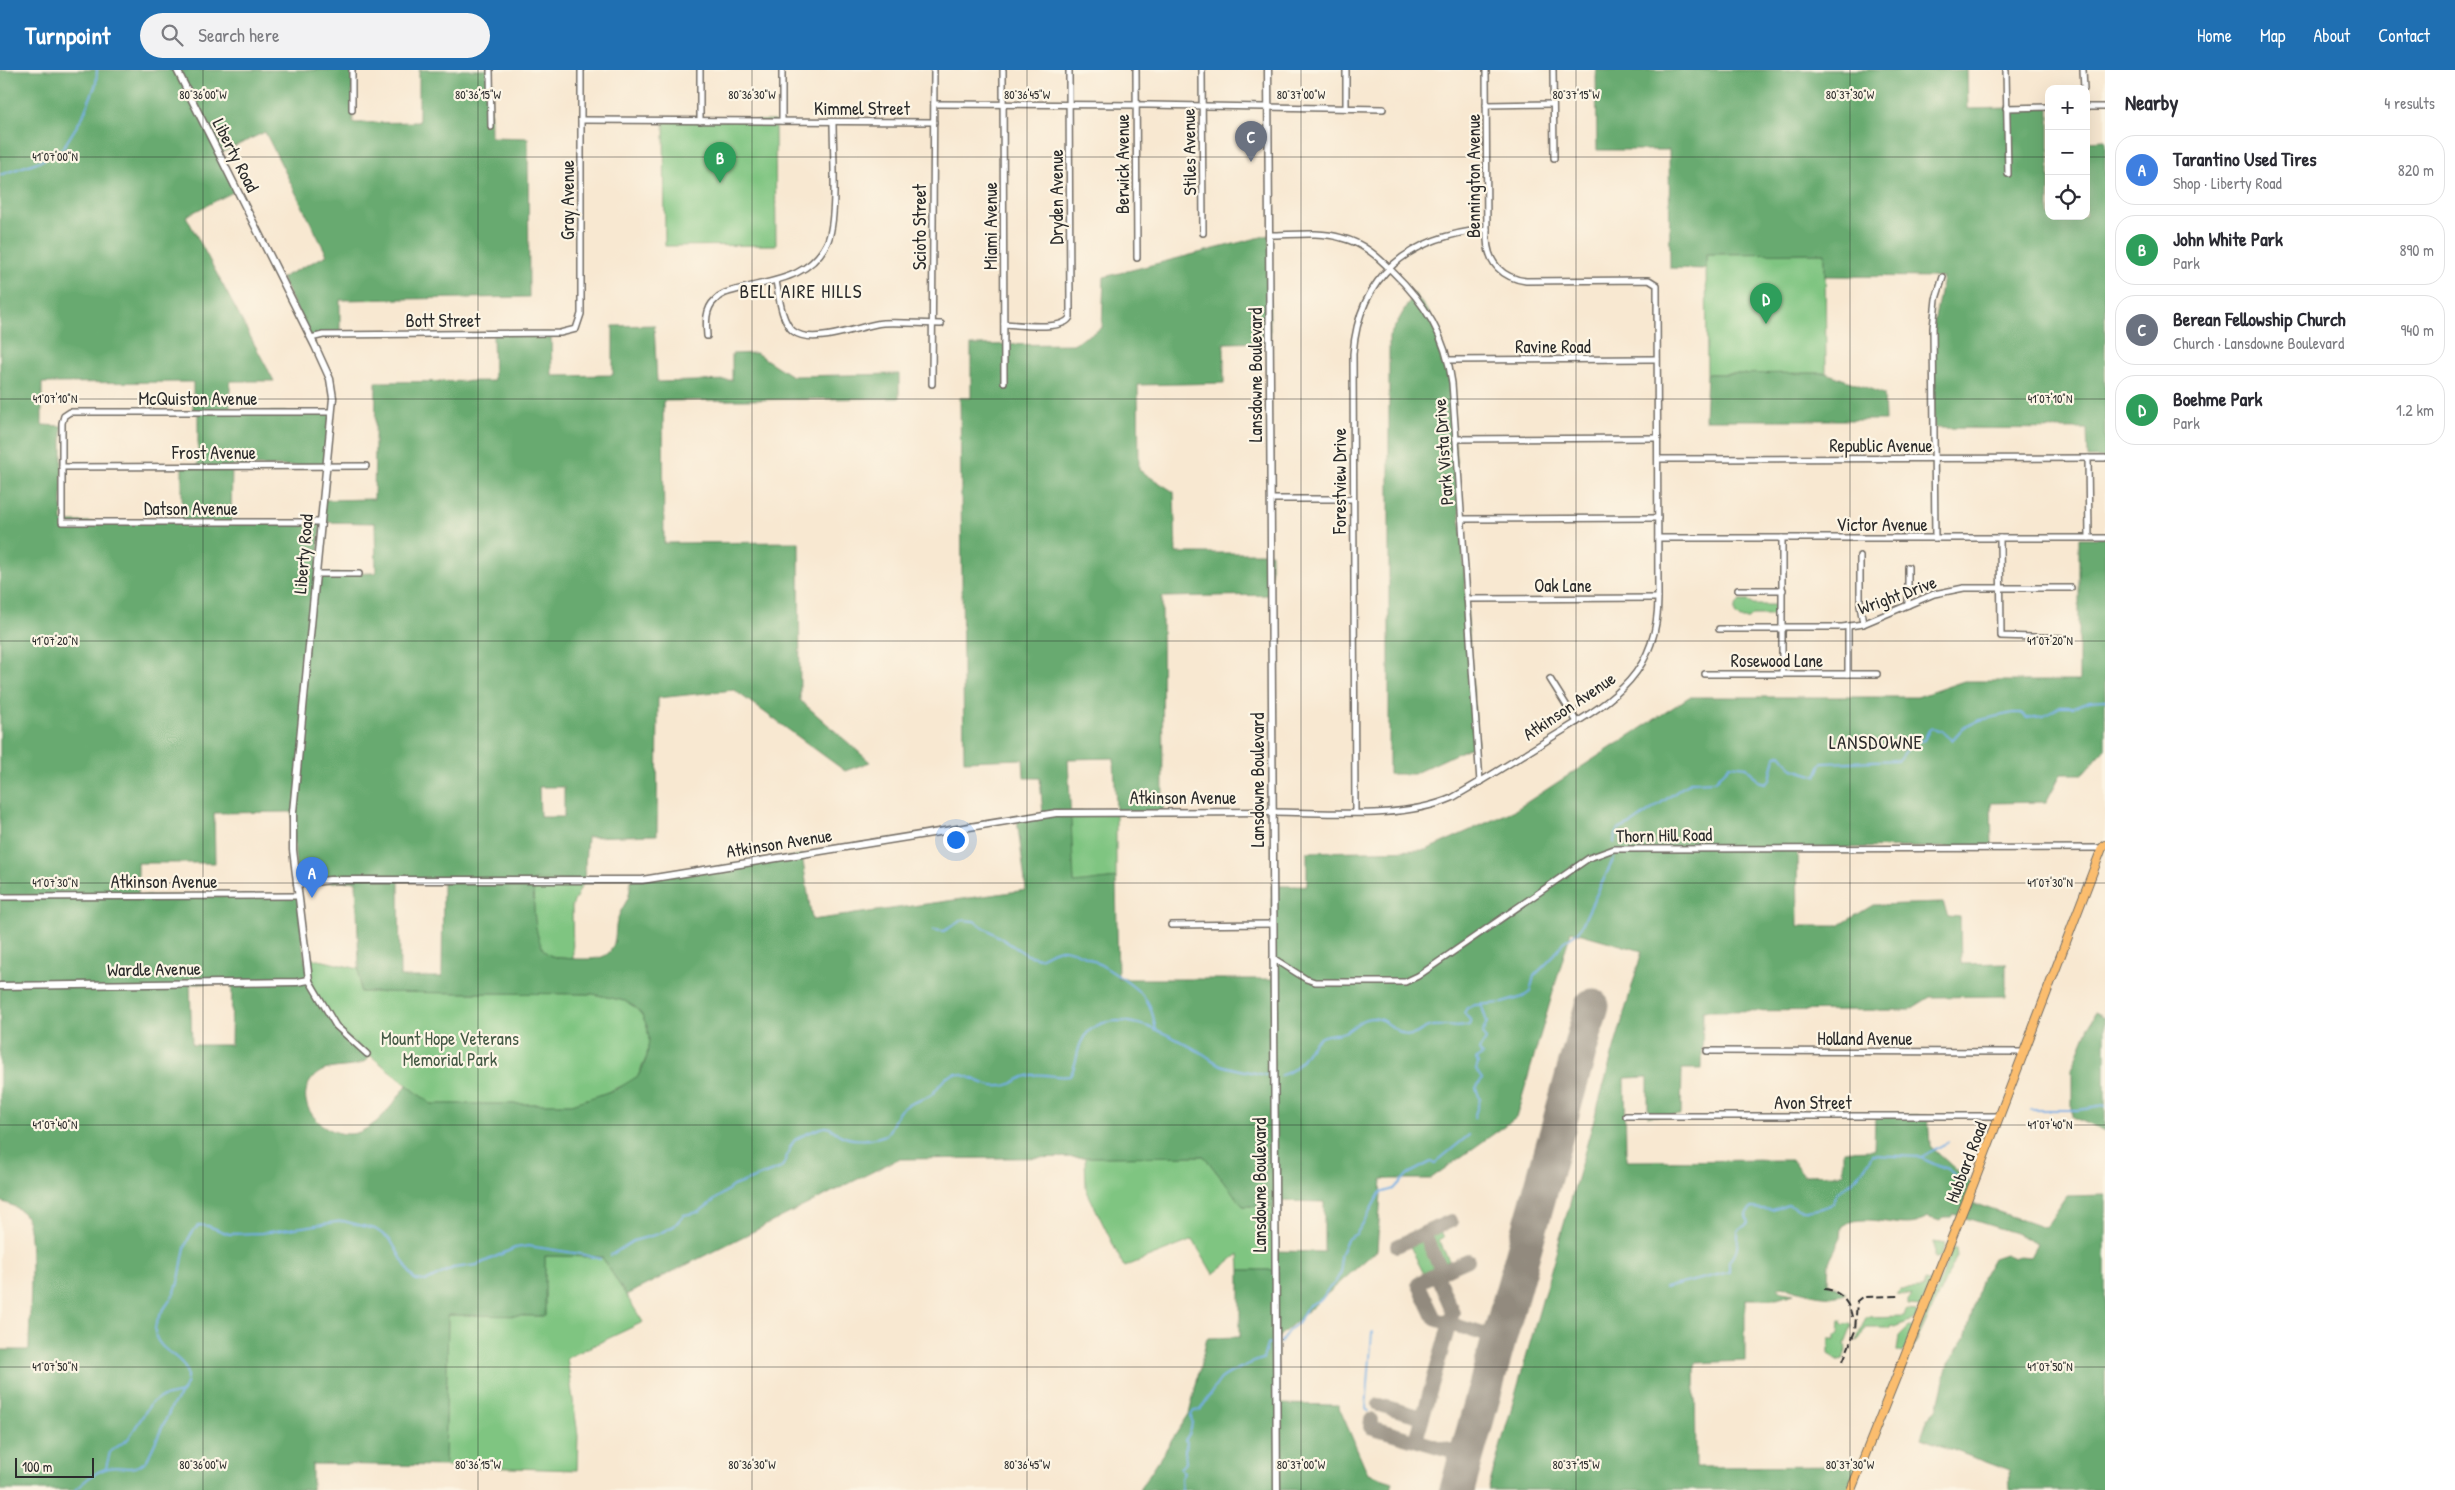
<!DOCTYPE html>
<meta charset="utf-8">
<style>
body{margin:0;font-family:"Patrick Hand",sans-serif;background:#f2f2f3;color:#2b2b33}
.controls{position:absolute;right:15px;top:15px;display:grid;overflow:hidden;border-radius:10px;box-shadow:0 5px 20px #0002}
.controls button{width:45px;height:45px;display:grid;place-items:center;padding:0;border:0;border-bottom:1px solid #e1e1e2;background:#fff;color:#2b2b33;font:25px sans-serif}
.scale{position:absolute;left:15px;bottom:12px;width:79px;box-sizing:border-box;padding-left:5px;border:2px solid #2b2b2b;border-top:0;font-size:14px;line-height:18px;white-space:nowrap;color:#2b2b2b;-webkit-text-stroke:4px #fcf5e5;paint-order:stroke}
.you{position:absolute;left:955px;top:769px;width:18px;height:18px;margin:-12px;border:4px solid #fff;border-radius:50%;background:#1a73e8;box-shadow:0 0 0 8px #1a73e833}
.badge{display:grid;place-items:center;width:32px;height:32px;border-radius:50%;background:#1f6fb2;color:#fff;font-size:16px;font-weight:700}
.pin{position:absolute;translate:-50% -41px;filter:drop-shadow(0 1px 2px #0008)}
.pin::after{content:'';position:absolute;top:26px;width:18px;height:15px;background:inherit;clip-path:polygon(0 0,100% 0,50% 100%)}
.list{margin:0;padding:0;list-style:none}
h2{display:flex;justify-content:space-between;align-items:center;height:65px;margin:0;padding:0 20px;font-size:21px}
h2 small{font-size:16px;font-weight:400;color:#7c7c81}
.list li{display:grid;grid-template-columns:32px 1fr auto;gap:15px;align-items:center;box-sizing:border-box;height:70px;margin:0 10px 10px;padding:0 10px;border:1px solid #e1e1e2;border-radius:20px}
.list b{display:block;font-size:19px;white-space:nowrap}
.list p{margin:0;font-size:16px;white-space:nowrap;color:#7c7c81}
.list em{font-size:16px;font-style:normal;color:#7c7c81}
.icon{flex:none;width:28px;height:28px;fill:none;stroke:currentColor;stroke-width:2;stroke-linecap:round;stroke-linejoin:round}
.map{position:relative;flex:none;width:2105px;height:1420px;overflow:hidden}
header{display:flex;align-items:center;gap:30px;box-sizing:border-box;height:70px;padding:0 25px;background:#1f6fb2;color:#fff}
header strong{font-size:24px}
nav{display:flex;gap:28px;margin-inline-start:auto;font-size:18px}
.search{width:350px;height:45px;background:#f2f2f3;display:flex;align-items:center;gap:12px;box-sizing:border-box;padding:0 18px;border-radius:28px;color:#7c7c81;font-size:19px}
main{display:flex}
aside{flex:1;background:#fff}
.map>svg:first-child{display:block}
</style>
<header>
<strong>Turnpoint</strong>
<div class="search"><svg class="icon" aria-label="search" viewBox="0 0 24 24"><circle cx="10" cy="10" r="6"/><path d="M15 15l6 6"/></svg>Search here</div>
<nav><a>Home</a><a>Map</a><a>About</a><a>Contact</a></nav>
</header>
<main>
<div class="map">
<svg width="2105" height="1420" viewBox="0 0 2105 1420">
<rect width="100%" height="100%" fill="#fcf5e5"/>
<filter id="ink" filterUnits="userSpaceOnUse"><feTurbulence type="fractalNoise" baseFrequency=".02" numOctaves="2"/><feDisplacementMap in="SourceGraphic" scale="10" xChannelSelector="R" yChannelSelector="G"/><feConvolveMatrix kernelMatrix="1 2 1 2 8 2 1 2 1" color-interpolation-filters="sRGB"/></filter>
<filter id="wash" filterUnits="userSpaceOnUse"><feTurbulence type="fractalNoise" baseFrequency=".0096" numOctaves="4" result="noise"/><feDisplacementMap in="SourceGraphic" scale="20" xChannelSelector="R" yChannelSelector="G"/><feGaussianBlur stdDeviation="1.12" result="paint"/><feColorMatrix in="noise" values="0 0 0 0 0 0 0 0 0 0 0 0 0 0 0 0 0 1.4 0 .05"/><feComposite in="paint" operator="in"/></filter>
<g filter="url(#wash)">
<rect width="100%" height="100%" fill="#f8e8d1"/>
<!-- green -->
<g fill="#7fc581" stroke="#557856">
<path d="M664,50L775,51L776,175L665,176Z"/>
<path d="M1825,183L1826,303L1707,304L1706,184Z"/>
<path d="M1740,531H1749L1753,535H1776V545H1753L1749,549H1740L1735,544V536Z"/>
<path d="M1070,742H1116V808L1074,814Z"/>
<path d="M533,810H584L572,836L573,889C565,888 552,888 546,883C532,869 534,829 533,810Z"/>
<path d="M306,887L359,899L360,922L593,924L625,931L635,937L642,945L647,956L649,969L647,986L638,1006L631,1012L598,1026L572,1034H431L341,962L311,916Z"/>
<path d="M1204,1086L1243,1136H1274L1275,1200H1240L1239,1184L1213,1204L1193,1170L1124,1197L1086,1119L1085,1087Z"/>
<path d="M1441,1162L1444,1167L1439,1170L1449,1191L1443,1193L1431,1166Z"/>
<path d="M1419,1169H1421L1435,1199L1424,1204L1410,1176V1173Z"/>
<path d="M1934,1172L1945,1174L1941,1187L1934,1188Z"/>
<path d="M1953,1178L1956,1179L1957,1186L1906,1294Z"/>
<path d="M545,1186L602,1187L643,1252L567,1288L578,1365L577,1400L445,1396L448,1245L545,1246Z"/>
<path d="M1924,1211L1931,1212L1921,1236L1907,1235V1230L1912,1226L1897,1224L1901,1220L1923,1219Z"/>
<path d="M1906,1240L1917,1241L1916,1249L1894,1257L1891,1255L1889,1258H1865L1859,1270L1856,1271L1866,1247L1904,1246Z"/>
<path d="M1840,1250H1842L1843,1255L1851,1253L1852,1256L1845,1274L1847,1278L1843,1289L1837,1291L1829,1284V1269H1835V1264L1839,1263Z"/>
<path d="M1909,1256L1913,1258L1903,1283L1897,1281L1899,1266Z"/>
</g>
<!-- forest -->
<g fill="#67aa6f" stroke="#496a4d" fill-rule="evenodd">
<path d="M0,0H352L353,53L419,52V0H490L491,67L528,68L529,227L340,230V264L311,268L281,208L327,185L265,62L219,84L237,120L186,146L274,311H230V342H331L326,396H232L231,452H321L323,430L374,429L376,312L494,311L493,263H551L552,306L613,305V256L654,255L657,312L732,310V284L756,283L792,306L899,304V328L663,331L664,473L799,472L800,630L870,692L845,701L734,620L658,628L657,765L587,767L584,810H533C534,828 532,878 551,886C561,889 575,889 585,889C595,889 608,888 612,878C617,869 614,858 618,848C624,831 631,832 630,810L802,785L812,850L1026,820L1017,749L1043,745L1040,708H1024L1023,689L964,691L960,328H971V275L1073,274L1102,258L1104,207L1269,165L1270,272L1224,273V313L1138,315L1139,400L1174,422L1176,483H1271V525L1162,527L1163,742H1116L1114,688L1068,689L1074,813L1116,808L1118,909H1273L1272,816H1307V782L1426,780L1515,740L1689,627H1917L1964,611H2079V468H2105V679L2083,704H2061L2046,732L1991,733L1992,777L1797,778L1798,856H1838L1873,835L1943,833L1948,846L1960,847L1961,894L2006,893V926L1930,927L1909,940L1703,941L1702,999H1682L1681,1045L1648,1046V1007L1625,1008L1626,1091L1792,1090L1804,1105L1843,1104V1081L1874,1080L1875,1046H1928L1930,1076L1973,1115L1967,1131L2045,1158L2067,1126L2105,1125V1420H2010L2009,1401L1921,1368L1928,1348L1937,1339L1948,1293L1965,1268L1982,1207L1993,1188L2005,1184L2014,1188L2018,1186L2031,1187L2038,1174L2015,1163L1953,1144L1951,1147H1943L1940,1151L1927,1147C1924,1149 1919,1152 1916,1153C1895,1158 1861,1141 1842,1157L1841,1168L1829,1191L1828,1212L1846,1223C1831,1232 1799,1221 1782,1216L1778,1218L1782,1222L1794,1224L1777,1229H1745V1291L1695,1293L1696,1397L1861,1396L1851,1420H1488L1642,881L1571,861L1516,1048L1430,1109H1382L1377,1180L1276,1269V1334L1338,1335L1368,1404L1393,1412L1391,1420H1139L1189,1344L1207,1268L1240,1267V1200H1275V1181L1324,1182V1132L1275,1131L1274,1136H1243L1204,1086L898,1089L626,1225L602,1187L545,1186V1246L448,1245L445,1396L312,1394V1420H0V1280H29C29,1255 35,1165 26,1147C21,1138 9,1134 0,1131ZM193,312V342H198V396H182V452H62V356L42,355V313ZM321,452L375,453L376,503L317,504ZM539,717H564V747H540ZM292,742L297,814L356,811L360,922L593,924L625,931L635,937L642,945L647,956L649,969L647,986L643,997L638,1006L617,1019L572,1034H431L407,1015C394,1032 382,1052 362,1061C333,1075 289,1037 312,1009C327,990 355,1004 370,987C342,965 319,937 308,904C302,885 301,847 298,826H138V793H215L214,743ZM399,810L443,811L442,907H400ZM232,913L231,975H192L190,914Z"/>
<path d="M1596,0H1967L1968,39L2049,37V146H2086V71L2105,70V388H2088L2087,359L1934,358L1933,258L1943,207L1825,206V183L1706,184V199L1670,198L1669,80H1597Z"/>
<path d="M1414,223L1429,243L1449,296L1477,674L1413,704H1389V267Z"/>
<path d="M1826,303L1884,324L1885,350H1705L1707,304Z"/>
<path d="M2095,942L2105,947V1061L2072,1047V998Z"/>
</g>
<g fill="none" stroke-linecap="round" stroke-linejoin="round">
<!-- stream -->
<g stroke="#74afe5" stroke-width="2">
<path d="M0,105L43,90L63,78L83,46L96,14L97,0"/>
<path d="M1614,773L1615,764L1618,760L1633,753L1690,712L1715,711L1730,695L1747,697L1758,711L1765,713L1770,709L1775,687L1781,684L1793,699L1816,706L1821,694L1824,693L1899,690L1912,673L1924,670L1929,660L1932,658L1942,661L1952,670L1963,658L1980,650L2013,643H2021L2027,648L2044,646L2060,637H2073L2090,631L2105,630"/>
<path d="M933,860L944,861L962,850L974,851L1027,885L1039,888C1048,885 1054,878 1064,879C1083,881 1137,915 1147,931C1153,940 1154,951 1156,961"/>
<path d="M1281,1005C1302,1000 1303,982 1318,969C1327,962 1338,966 1347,961C1354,957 1358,951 1366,949C1384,944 1392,961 1407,965C1416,967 1421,959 1428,957C1441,953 1455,960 1469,955L1471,951L1464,943L1467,938L1475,935L1502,933L1523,927L1530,922L1534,906L1552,888L1563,872L1579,861L1614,788"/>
<path d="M2031,1040H2078L2105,1036"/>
<path d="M1474,1048L1480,1029L1476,1018L1482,1009L1476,1000L1478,994L1476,989L1482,985L1479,980L1486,969L1482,964L1487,952L1481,934"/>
<path d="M1921,1087L1948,1072"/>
<path d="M611,1185L633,1171L658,1164L674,1156L684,1145L699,1142L733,1116L781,1098C788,1090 787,1078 795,1070C798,1067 823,1056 827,1057C833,1058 835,1063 840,1065C853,1072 872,1070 886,1065C892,1058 894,1049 899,1042C905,1033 921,1031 930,1026C939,1019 942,1006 955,1004C968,1003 979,1014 992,1016C1016,1018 1013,1008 1031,1005C1044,1003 1057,1008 1070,1006C1079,992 1075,974 1089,961C1118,934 1176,968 1205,985C1210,988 1215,993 1221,995C1235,1000 1251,1002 1266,1005"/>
<path d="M1665,1218L1729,1202V1192C1738,1184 1738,1172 1738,1161L1748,1153L1746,1146L1752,1138L1772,1140L1788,1135C1803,1144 1818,1140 1833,1134L1836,1123C1853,1114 1863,1101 1872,1085L1921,1087L1947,1099L1965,1112"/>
<path d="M1280,1273L1289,1260L1297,1254L1309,1235L1322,1229L1328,1219L1335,1213L1341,1202L1340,1186L1347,1169L1356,1164L1362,1155L1380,1123L1394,1119L1408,1104L1431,1092L1435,1093L1469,1065"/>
<path d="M1369,1341L1366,1340L1372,1262"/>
<path d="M106,1398L110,1382L128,1369L151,1333L159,1328L182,1323"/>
<path d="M75,1420C84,1412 93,1403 105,1399C121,1393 130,1405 147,1390C155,1373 163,1356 171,1338C176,1328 187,1320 187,1308C188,1287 162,1284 156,1267C150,1249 171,1234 176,1219C185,1196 179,1173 199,1155L208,1156L229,1164L262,1163L343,1151L375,1159L390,1169L411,1205L415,1210L427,1211L453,1198L477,1195L515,1178L528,1176L581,1184L600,1189"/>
<path d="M1182,1420L1181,1408L1184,1403L1180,1398L1186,1393L1185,1380L1187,1372L1185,1370C1192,1362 1193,1354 1191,1345L1194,1341L1200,1340C1207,1330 1213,1319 1220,1310C1225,1304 1255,1291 1263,1289L1267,1275L1273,1272"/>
</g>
<!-- taxiway -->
<g stroke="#928a7e" stroke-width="14">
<path d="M1397,1176L1424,1163"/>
<path d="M1442,1202L1424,1163L1451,1151"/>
<path d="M1436,1204L1418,1213L1435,1249L1499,1269"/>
<path d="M1379,1335L1423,1347"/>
<path d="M1371,1350L1370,1357L1466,1385"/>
<path d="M1416,1370L1453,1242L1436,1204L1468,1190"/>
</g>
<!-- runway -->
<path stroke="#928a7e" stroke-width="35" d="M1457,1420L1592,936"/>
</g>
</g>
<g filter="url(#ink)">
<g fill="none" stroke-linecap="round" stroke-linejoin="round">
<defs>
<g id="minor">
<path d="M352,0V40"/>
<path d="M490,0L491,57"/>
<path d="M700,0V51"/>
<path d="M782,0V51"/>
<path d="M1003,0L1004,312"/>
<path d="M1136,0L1137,188"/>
<path d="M1202,0L1203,163"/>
<path d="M1553,0L1554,88"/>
<path d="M2006,0L2008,104"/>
<path d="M2083,0L2084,19"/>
<path d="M934,34L1149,35L1383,39"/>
<path d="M1486,35L1553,34"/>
<path d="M2086,37H2105"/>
<path d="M1346,38V0"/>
<path d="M2006,38L2049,37"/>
<path d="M581,50L934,52"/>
<path d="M1269,165C1292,165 1319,161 1342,168C1363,173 1377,186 1392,201C1425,233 1446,266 1452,313L1480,712"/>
<path d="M776,211C779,225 781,251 793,261C813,277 860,255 883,253C902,252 922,254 941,254"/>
<path d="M1004,254C1019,255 1064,261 1070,247L1069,0"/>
<path d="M707,266C706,253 705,239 715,230C722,222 733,221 743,218C776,210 810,207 827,173C838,151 833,80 833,52"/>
<path d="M311,268L323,265L560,263L576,259L581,244V0"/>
<path d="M1448,290L1657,289"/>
<path d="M932,314L934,0"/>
<path d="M1456,369L1658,368"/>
<path d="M2088,388L2089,468"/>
<path d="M1658,389L2105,388"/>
<path d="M62,397L366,396"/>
<path d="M1271,429H1353"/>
<path d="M1461,449L1658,448"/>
<path d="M321,452H62V353L64,346L70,342H331"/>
<path d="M1658,468H2105"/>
<path d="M1782,468V604"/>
<path d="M1935,468L1933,258L1936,229L1943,207"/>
<path d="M2000,468L2001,566L2064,568"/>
<path d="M1860,486V535L1863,554"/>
<path d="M1908,497V535"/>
<path d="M316,504H359"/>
<path d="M1738,520H1783"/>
<path d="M1467,529L1658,528"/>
<path d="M1848,556V604"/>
<path d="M1783,557H1842L1863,554L1934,524L1964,518H2071"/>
<path d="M1719,559H1783"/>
<path d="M1705,604H1877"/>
<path d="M1550,609L1577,652"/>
<path d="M1272,742C1327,742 1401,750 1452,728C1484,710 1515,690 1546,671C1607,633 1658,609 1658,528L1657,215L1649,210L1526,211C1502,208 1488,193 1487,169L1486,0"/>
<path d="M1355,742L1353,284C1359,204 1411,166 1487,159"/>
<path d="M0,827L298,826"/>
<path d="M1171,855L1273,854"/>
<path d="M1273,888L1306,909L1315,912H1405L1418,906L1589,788L1614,779L2102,778"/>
<path d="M309,910L336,956L367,984"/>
<path d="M1707,981L2024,982"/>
<path d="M1626,1046H2000"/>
</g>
<g id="tertiary">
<path d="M1268,0L1277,1420"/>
<path d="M297,814L330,810H642L1056,743L1272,742"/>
<path d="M0,916L297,912L309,910L293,780V742L333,328L330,309L315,276L177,0"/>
</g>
<path id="primary" d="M1851,1420L1973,1115L2102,778L2105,775"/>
</defs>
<!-- minor casing -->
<use href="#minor" stroke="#736d65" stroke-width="8"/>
<!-- tertiary casing -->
<use href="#tertiary" stroke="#736d65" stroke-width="9"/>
<!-- primary casing -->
<use href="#primary" stroke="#736d65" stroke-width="10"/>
<!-- minor -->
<use href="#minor" stroke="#fff" stroke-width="5"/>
<!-- tertiary -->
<use href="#tertiary" stroke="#fff" stroke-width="6"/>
<!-- primary -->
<use href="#primary" stroke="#fbbd6e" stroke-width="8"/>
<!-- rail -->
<g stroke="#2b2b2b" stroke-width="2" stroke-dasharray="8 4" stroke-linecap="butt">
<path d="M1824,1219C1840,1220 1849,1232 1852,1247"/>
<path d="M1843,1291L1855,1261L1857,1231L1862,1227L1898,1226"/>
</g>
</g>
</g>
<!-- ticks -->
<path fill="none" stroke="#2b2b2b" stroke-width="1" stroke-opacity="0.45" d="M203,0V1420M478,0V1420M752,0V1420M1027,0V1420M1301,0V1420M1576,0V1420M1850,0V1420M0,87H2049M2086,87H2105M0,329H2105M0,571H2105M0,813H2105M0,1055H2105M0,1297H2105"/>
<g text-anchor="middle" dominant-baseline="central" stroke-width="4.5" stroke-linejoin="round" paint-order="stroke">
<!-- street labels -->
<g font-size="18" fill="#2b2b2b" stroke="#fcf5e5">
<text x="862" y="38">Kimmel Street</text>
<text transform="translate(1189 82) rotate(-91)">Stiles Avenue</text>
<text transform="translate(236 85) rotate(63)">Liberty Road</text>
<text transform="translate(1122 94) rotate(-90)">Berwick Avenue</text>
<text transform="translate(1473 106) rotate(-90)">Bennington Avenue</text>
<text transform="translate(1056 127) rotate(-90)">Dryden Avenue</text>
<text transform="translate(567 130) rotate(-90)">Gray Avenue</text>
<text transform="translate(990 156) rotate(-90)">Miami Avenue</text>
<text transform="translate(919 157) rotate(-90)">Scioto Street</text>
<text x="443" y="250">Bott Street</text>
<text x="1553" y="276">Ravine Road</text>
<text transform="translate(1255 305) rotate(-90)">Lansdowne Boulevard</text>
<text x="198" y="328">McQuiston Avenue</text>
<text x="1881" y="375">Republic Avenue</text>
<text x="214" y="382">Frost Avenue</text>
<text transform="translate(1443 382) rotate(-94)">Park Vista Drive</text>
<text transform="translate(1339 411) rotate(-90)">Forestview Drive</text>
<text x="191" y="438">Datson Avenue</text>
<text x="1882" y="454">Victor Avenue</text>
<text transform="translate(303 484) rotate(-85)">Liberty Road</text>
<text x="1563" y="515">Oak Lane</text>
<text transform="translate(1897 525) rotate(-20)">Wright Drive</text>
<text x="1777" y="590">Rosewood Lane</text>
<text transform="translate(1569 636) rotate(-34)">Atkinson Avenue</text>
<text transform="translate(1257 710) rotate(-90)">Lansdowne Boulevard</text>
<text x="1183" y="727">Atkinson Avenue</text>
<text transform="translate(1664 765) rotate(-1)">Thorn Hill Road</text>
<text transform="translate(779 773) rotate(-9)">Atkinson Avenue</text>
<text x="164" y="811">Atkinson Avenue</text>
<text transform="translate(154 899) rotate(-1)">Wardle Avenue</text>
<text x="1865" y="968">Holland Avenue</text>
<text x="1813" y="1032">Avon Street</text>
<text transform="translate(1966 1092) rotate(-69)">Hubbard Road</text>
<text transform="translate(1259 1115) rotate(-90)">Lansdowne Boulevard</text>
</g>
<!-- park labels -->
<g font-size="18" fill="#445945" stroke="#fcf5e5">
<text x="450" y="968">Mount Hope Veterans<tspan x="450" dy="21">Memorial Park</tspan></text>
</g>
<!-- neighbourhood labels -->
<g font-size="19" letter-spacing="1" fill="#2b2b2b" stroke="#fcf5e5">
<text x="801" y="221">BELL AIRE HILLS</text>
<text x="1876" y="672">LANSDOWNE</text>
</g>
</g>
<g font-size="12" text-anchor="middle" fill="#2b2b2b" stroke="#fcf5e5" stroke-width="4.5" stroke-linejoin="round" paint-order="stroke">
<text x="203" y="29">80°36'00"W</text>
<text x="478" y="29">80°36'15"W</text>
<text x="752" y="29">80°36'30"W</text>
<text x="1027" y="29">80°36'45"W</text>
<text x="1301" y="29">80°37'00"W</text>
<text x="1576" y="29">80°37'15"W</text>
<text x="1850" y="29">80°37'30"W</text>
<text x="55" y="91">41°07'00"N</text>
<text x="2050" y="333">41°07'10"N</text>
<text x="55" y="333">41°07'10"N</text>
<text x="2050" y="575">41°07'20"N</text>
<text x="55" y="575">41°07'20"N</text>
<text x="2050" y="817">41°07'30"N</text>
<text x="55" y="817">41°07'30"N</text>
<text x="2050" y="1059">41°07'40"N</text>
<text x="55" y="1059">41°07'40"N</text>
<text x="2050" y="1301">41°07'50"N</text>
<text x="55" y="1301">41°07'50"N</text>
<text x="203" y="1399">80°36'00"W</text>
<text x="478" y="1399">80°36'15"W</text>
<text x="752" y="1399">80°36'30"W</text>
<text x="1027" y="1399">80°36'45"W</text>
<text x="1301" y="1399">80°37'00"W</text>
<text x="1576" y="1399">80°37'15"W</text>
<text x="1850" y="1399">80°37'30"W</text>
</g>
</svg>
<div class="controls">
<button>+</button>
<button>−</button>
<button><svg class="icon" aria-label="locate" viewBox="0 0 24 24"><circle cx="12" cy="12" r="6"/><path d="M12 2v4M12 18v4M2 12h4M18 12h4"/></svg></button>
</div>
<div class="scale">100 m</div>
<div class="you"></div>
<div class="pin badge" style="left:312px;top:828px;background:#3f7fe0">A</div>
<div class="pin badge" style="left:720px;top:113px;background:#2e9e5b">B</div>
<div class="pin badge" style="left:1251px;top:92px;background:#6b7280">C</div>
<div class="pin badge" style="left:1766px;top:254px;background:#2e9e5b">D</div>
</div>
<aside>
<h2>Nearby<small>4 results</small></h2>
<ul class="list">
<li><span class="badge" style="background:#3f7fe0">A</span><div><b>Tarantino Used Tires</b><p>Shop · Liberty Road</p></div><em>820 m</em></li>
<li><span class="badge" style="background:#2e9e5b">B</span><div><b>John White Park</b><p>Park</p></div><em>890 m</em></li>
<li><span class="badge" style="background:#6b7280">C</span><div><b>Berean Fellowship Church</b><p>Church · Lansdowne Boulevard</p></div><em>940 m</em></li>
<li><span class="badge" style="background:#2e9e5b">D</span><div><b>Boehme Park</b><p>Park</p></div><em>1.2 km</em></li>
</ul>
</aside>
</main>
